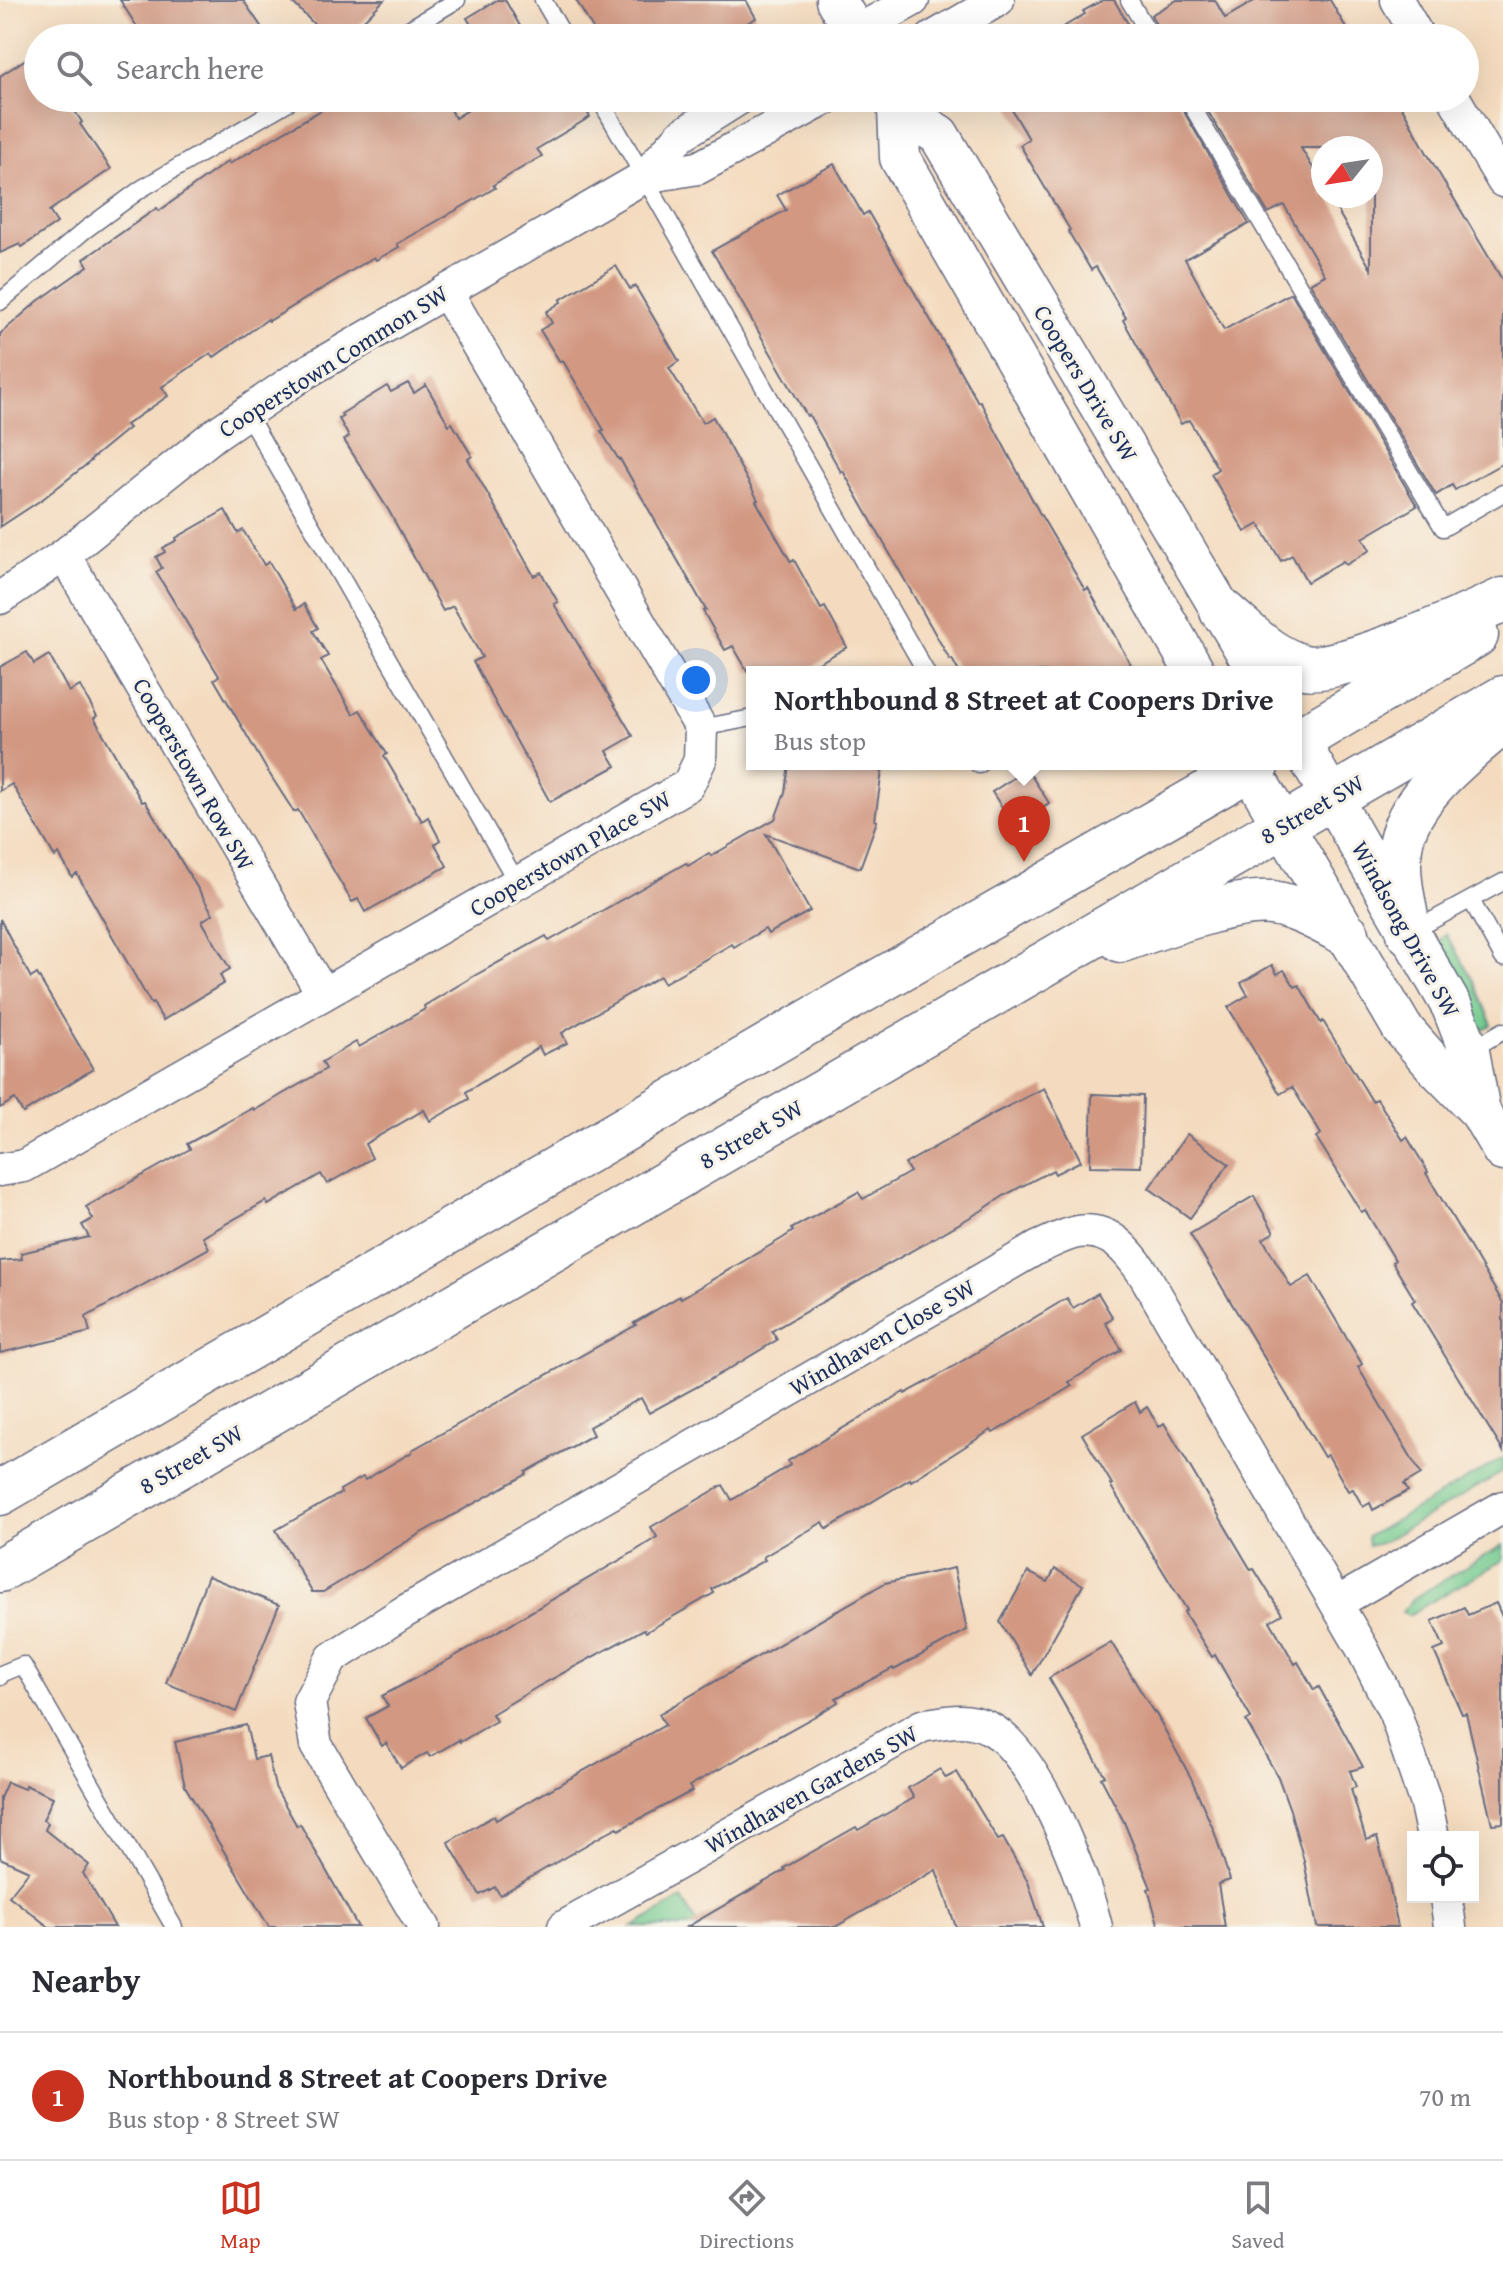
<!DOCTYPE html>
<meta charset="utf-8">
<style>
body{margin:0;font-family:"Gentium Book Plus",serif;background:#f7f7f7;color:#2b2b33}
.controls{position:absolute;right:24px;bottom:24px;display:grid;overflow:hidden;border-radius:0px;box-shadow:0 8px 32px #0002}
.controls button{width:72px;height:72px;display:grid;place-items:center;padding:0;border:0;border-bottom:2px solid #e1e1e2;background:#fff;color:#2b2b33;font:40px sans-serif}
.compass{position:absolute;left:1311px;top:136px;width:72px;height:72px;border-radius:50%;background:#fff;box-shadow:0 8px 32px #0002;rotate:240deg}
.you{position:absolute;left:696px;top:680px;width:28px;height:28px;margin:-20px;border:6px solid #fff;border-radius:50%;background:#1a73e8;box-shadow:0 0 0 12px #1a73e833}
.badge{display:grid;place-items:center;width:52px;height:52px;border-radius:50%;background:#c8321e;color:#fff;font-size:26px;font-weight:700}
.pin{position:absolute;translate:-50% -66px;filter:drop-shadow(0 2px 4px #0008)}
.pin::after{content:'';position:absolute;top:42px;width:28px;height:24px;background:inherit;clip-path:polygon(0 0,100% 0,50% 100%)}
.popup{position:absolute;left:746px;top:666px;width:556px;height:104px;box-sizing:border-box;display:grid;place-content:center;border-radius:0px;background:#fff;filter:drop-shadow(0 2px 6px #0005);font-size:26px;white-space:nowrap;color:#7c7c81}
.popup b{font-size:30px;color:#2b2b33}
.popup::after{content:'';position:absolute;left:50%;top:100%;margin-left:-16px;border:16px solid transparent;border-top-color:#fff}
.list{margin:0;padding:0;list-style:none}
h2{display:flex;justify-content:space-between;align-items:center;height:104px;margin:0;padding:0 32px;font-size:34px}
h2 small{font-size:26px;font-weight:400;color:#7c7c81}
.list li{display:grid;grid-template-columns:52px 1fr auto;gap:24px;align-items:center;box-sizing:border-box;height:128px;padding:0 32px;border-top:2px solid #e1e1e2}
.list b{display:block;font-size:30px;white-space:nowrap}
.list p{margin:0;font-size:26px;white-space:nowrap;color:#7c7c81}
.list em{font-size:26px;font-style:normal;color:#7c7c81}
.icon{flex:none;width:44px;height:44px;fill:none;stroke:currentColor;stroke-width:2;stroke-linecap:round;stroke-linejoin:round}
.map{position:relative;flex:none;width:1503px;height:1927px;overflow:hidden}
.search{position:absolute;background:#fff;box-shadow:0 8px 32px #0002;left:24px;right:24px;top:24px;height:88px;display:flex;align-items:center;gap:20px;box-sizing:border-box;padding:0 28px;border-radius:44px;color:#7c7c81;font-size:30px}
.sheet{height:232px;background:#fff}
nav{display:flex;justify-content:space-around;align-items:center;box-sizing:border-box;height:112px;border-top:2px solid #e1e1e2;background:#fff;font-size:22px;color:#7c7c81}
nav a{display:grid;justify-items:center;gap:4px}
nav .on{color:#c8321e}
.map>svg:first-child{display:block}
</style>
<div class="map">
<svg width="1503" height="1927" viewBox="0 0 1503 1927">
<rect width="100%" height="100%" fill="#f7f3e8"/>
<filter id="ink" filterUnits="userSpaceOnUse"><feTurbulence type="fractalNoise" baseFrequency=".0125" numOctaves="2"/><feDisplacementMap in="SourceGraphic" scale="16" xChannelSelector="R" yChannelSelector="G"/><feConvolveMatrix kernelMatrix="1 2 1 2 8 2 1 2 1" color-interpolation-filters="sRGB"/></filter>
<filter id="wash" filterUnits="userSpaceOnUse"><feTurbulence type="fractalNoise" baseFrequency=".006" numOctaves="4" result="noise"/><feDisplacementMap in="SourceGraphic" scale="32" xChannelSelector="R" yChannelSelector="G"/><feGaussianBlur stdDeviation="1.8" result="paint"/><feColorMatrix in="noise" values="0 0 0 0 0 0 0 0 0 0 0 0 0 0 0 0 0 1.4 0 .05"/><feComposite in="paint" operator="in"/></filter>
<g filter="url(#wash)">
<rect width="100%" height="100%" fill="#f4dbbf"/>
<!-- green -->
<g fill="#73ca8f" stroke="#477c76" stroke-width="2">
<path d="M1446,934L1474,981L1492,1025L1481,1030L1438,943Z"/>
<path d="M1503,1458V1472L1381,1543L1368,1546L1367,1537Z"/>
<path d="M1503,1545V1560L1409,1615L1402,1612L1414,1598Z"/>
<path d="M682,1899L699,1927H633Z"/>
</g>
<g id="blocks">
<!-- building -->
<g fill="#d29882" fill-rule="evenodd">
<path d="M120,0H243L269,38H144Z"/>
<path d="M290,0H384L346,38H328Z"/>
<path d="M497,0H505L527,38H479L467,18Z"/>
<path d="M576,0H746L756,18L721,38H598Z"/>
<path d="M1103,0H1114L1130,27L1132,26L1139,38H1045L1085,14L1083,11Z"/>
<path d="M1177,0H1215L1225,18L1256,0H1330L1352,38H1163L1151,15Z"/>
<path d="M38,51V98H66L82,122L80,124L111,169L49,211L57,223L22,247L20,244L0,253V76Z"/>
<path d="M342,98H444L455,118L488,98H579L590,117L537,149L542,156L493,185L495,188L397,244L399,247L376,260L374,257L269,321L268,319L214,357L211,353L162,387L168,396L126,425L129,428L90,460L91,461L44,498L0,527V334L38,301L88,266L84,259L157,208L159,211L228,161L229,164Z"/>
<path d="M1005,98H1176L1249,224L1185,259L1224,330L1291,293L1417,506L1363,538L1370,550L1346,565L1343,561L1307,582L1292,555L1281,561L1259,524L1245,532L1211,474L1218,469L1189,420L1181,424L1123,320L1126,318L1096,267L1091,270L1068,231L1070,230L1020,145L1029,139Z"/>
<path d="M1200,98H1397L1428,155L1503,281V463L1455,490L1452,485L1436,495L1310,283L1325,275L1284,205L1268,213ZM1301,148H1371V269L1329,196H1323V185Z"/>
<path d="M834,164L863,215L868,212L978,402L980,401L1039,512L1085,590L1088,588L1135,672H959L952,659L950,660L843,471L841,472L809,415L807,416L712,251L786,210L777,195Z"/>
<path d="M616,266L630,289L635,286L679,361L669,368L703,423L713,417L758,500L756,501L791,562L794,560L821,609L825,607L847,647L803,672H748L733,646L725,650L703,611L706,610L620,459L619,460L601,431L604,430L563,361L560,362L540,330L552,323L546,312L561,302L560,300Z"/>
<path d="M408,383L414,393L426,385L449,425L452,423L472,456L468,459L534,576L541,572L558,602L554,604L633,736L607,751L616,766L550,802L473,662L482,657L453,606L443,611L389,511L344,440L349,437L339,419L343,417L341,414L387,386L391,392Z"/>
<path d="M225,510L238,533L243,530L264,565L269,562L296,609L304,604L318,628L313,631L328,656L321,660L353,714L360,710L387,754L384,756L422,821L428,817L440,840L435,844L447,866L365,912L358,899L352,902L298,810L294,812L267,770L214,679L219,676L156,572L162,568L156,557L165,552L163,548L177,540L176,538Z"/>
<path d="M27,652L34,664L49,655L69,692L80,686L97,716L94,718L142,802L145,801L213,914L202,921L230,969L220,975L224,983L163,1020L153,1003L151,1004L77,874L72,877L59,854L55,857L12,784L0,791V667Z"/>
<path d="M789,764H883L875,820L877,821L860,868L766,834L810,911L768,934L765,929L734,947L732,944L664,983L660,976L562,1033L567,1043L543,1055L539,1047L466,1092L469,1099L430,1121L424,1110L365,1144L372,1158L327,1184L321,1174L268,1205L266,1201L203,1237L209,1248L86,1317L90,1332L0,1353V1261L22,1259L21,1253L89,1237L82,1225L93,1219L86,1207L190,1149L187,1144L253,1108L255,1110L326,1069L322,1062L356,1042L359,1047L425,1009L424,1006L474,976L546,936L549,941L686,863L688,866L709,853L711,856L775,819L785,792Z"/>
<path d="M1027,769L1049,803L1014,826L992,792Z"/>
<path d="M0,919L31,978L37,974L93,1069L23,1113L15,1099L0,1108Z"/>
<path d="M1272,965L1277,974L1284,970L1295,987L1299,985L1321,1023L1323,1021L1372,1101L1377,1099L1403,1140L1407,1137L1428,1172L1426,1173L1503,1303V1451L1412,1302L1415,1300L1392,1262L1395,1260L1365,1210L1361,1212L1340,1178L1341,1177L1316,1137L1321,1134L1292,1087L1280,1094L1228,1007L1248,995L1241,983Z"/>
<path d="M1044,1088L1081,1161L1055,1174L1053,1170L1005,1195L981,1211L772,1331L777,1340L724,1372L649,1413L641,1398L589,1427L593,1435L526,1472L527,1474L421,1533L323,1592H312L276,1530L341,1493L340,1490L363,1477L365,1480L412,1452V1450L636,1325L634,1323L680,1296L681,1298L783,1238L793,1231L791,1229L858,1192L863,1199L910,1172L905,1164L995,1113Z"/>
<path d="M1092,1094L1143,1096L1141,1167L1090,1166Z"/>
<path d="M1187,1134L1229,1164L1190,1218L1149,1188Z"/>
<path d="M1254,1196L1274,1232L1263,1239L1291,1287L1310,1276L1362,1364L1358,1367L1421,1474L1404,1484L1408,1491L1373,1510L1370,1503L1363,1507L1353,1489L1348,1491L1328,1455L1324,1457L1190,1234Z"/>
<path d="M1098,1293L1113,1318L1105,1322L1122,1350L1069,1382L1072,1386L993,1433L991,1430L911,1481L910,1479L827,1529L823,1522L763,1557L765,1560L712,1589L714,1593L646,1632L644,1629L539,1686L492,1714L496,1721L460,1742L459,1740L430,1757L427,1753L401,1768L386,1743L382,1746L366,1718L388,1706L382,1696L438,1666L632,1553L657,1537L651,1527L723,1485L732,1500L790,1465L788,1461L904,1392L905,1394L929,1381L1067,1298L1073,1308Z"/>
<path d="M1135,1402L1140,1412L1147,1407L1159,1427L1164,1423L1251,1570L1254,1569L1282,1614L1270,1621L1295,1664L1298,1662L1314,1690L1319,1687L1363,1767L1350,1771L1356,1787L1351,1789L1366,1840L1377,1837L1388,1878L1398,1927H1317L1304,1861L1290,1810L1278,1777L1246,1721L1251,1718L1215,1655L1212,1657L1184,1612L1187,1610L1110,1485L1112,1484L1082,1434Z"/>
<path d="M954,1568L967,1630L894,1670L893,1668L836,1698L838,1702L817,1715L689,1786L692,1791L619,1830L617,1827L500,1895L495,1887L480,1895L473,1883H472L448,1842L494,1816L496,1820L665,1725L659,1714L885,1583Z"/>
<path d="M1055,1569L1083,1585L1032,1675L1000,1622L1028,1572L1048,1582Z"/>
<path d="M208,1576L279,1605L236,1712L166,1683Z"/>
<path d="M1496,1603L1503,1619V1823L1492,1824L1466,1713L1462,1714L1434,1651L1444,1647L1432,1621L1464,1607L1468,1615Z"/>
<path d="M1111,1642L1154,1713L1155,1712L1191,1778L1214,1831L1230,1880L1218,1884L1225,1927H1159L1148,1889L1151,1888L1124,1822L1101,1778L1105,1776L1049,1678Z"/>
<path d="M246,1725L254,1759L268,1756L275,1787L297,1826L300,1824L358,1927H269L185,1786L175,1742Z"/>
<path d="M940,1769L946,1778L957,1772L998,1840L1003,1838L1028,1882L1043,1927H956L936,1870L835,1927H687L785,1870L784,1868L856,1827L858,1830L914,1798L908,1788Z"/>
<path d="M7,1782L24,1789L25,1785L53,1797L43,1820L48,1823L45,1830L89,1865L83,1873L115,1927H49L9,1896L29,1871L0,1858V1798Z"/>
</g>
</g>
</g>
<g filter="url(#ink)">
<use href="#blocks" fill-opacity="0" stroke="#676b80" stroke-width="2"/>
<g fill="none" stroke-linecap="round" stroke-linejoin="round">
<defs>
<g id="service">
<path d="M543,0L565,38"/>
<path d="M1129,0L1152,38"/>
<path d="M394,38L457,0"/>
<path d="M599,98L926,672"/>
<path d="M1187,98L1443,528L1503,493"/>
<path d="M0,302L85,230L141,189L295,98"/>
<path d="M246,412L518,884"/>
<path d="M701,728L752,718"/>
<path d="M978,764L979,765"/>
<path d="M1471,900L1503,958"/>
<path d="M1411,932L1503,882"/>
<path d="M1470,1050L1503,1031"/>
<path d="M0,1677L1,1674L23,1665L174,1927"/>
</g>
<g id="minor">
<path d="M1397,0L1419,38"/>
<path d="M845,38L913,0"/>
<path d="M932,38L998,0"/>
<path d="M1454,98L1503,181"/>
<path d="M644,177L698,168L827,98"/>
<path d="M64,555L323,994"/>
<path d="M0,598L64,555L214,435L303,374L644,177L681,135L740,98"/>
<path d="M0,1170L24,1166L688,785L700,760L701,728L446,291"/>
<path d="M1337,1603L1503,1507"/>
<path d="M1446,1897L1450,1927"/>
<path d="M424,1927L316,1745L309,1702L332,1658L404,1612L1037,1248C1049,1243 1065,1234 1078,1232C1110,1227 1128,1251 1144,1274L1362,1648L1395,1713L1426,1804L1433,1837"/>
<path d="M564,1927L922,1726C945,1722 966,1716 989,1728C1036,1751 1084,1877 1096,1927"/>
</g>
<g id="tertiary">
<path d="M836,0L858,38"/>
<path d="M892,98L898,109L900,158L1195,672"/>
<path d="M898,109L939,135L1258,672"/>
<path d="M1296,736L1452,1007L1469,1051L1480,1112"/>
<path d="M1247,764L1402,1028L1437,1068L1480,1112L1503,1151"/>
</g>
<g id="secondary">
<path d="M1222,611C1248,633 1270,658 1304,667C1335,675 1469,616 1503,600"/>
<path d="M1296,742L1476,635"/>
<path d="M1409,933C1404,905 1396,875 1400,847C1407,796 1466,753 1503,721"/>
<path d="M1121,940C1160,927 1233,899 1272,903C1299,907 1323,922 1347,934"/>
<path d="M0,1493L848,999L1257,764"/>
<path d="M0,1570L1503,698"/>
</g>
</defs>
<!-- service casing -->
<use href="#service" stroke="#676b80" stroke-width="19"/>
<!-- minor casing -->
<use href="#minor" stroke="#676b80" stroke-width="35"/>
<!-- tertiary casing -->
<use href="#tertiary" stroke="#676b80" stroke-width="43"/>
<!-- secondary casing -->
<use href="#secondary" stroke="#676b80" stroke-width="47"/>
<!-- service -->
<use href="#service" stroke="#fff" stroke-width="16"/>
<!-- minor -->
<use href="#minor" stroke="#fff" stroke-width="32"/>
<!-- tertiary -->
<use href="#tertiary" stroke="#fff" stroke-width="40"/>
<!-- secondary -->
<use href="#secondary" stroke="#fff" stroke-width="44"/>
</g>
</g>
<g text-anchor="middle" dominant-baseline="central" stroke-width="6" stroke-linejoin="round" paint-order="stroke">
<!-- street labels -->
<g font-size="24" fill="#1b2f5e" stroke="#f7f3e8">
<text transform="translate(333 361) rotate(-32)">Cooperstown Common SW</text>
<text transform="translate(1086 383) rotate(59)">Coopers Drive SW</text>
<text transform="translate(194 774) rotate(60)">Cooperstown Row SW</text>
<text transform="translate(1312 809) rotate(-30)">8 Street SW</text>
<text transform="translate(570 853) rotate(-30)">Cooperstown Place SW</text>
<text transform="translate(1406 929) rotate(61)">Windsong Drive SW</text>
<text transform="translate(751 1134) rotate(-30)">8 Street SW</text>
<text transform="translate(882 1337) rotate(-30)">Windhaven Close SW</text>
<text transform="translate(191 1459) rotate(-30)">8 Street SW</text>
<text transform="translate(811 1789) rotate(-29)">Windhaven Gardens SW</text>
</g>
</g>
</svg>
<div class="controls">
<button><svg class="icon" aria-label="locate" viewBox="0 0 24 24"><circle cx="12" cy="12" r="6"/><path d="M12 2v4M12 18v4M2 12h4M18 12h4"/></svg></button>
</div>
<svg class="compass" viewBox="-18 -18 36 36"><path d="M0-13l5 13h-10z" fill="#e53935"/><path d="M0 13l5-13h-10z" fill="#7c7c81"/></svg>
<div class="you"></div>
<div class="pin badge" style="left:1024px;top:862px">1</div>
<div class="popup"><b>Northbound 8 Street at Coopers Drive</b>Bus stop</div>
<div class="search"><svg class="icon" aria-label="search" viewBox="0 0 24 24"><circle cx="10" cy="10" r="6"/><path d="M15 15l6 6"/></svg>Search here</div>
</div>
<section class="sheet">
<h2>Nearby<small></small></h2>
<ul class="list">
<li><span class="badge">1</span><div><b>Northbound 8 Street at Coopers Drive</b><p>Bus stop · 8 Street SW</p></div><em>70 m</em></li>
</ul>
</section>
<nav>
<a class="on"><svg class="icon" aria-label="map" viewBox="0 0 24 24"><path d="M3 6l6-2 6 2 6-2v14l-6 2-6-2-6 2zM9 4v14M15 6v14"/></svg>Map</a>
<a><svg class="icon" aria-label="directions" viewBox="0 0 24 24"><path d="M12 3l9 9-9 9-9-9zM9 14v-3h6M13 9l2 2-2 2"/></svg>Directions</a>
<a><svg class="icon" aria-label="saved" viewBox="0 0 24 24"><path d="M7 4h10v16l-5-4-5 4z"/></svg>Saved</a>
</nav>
